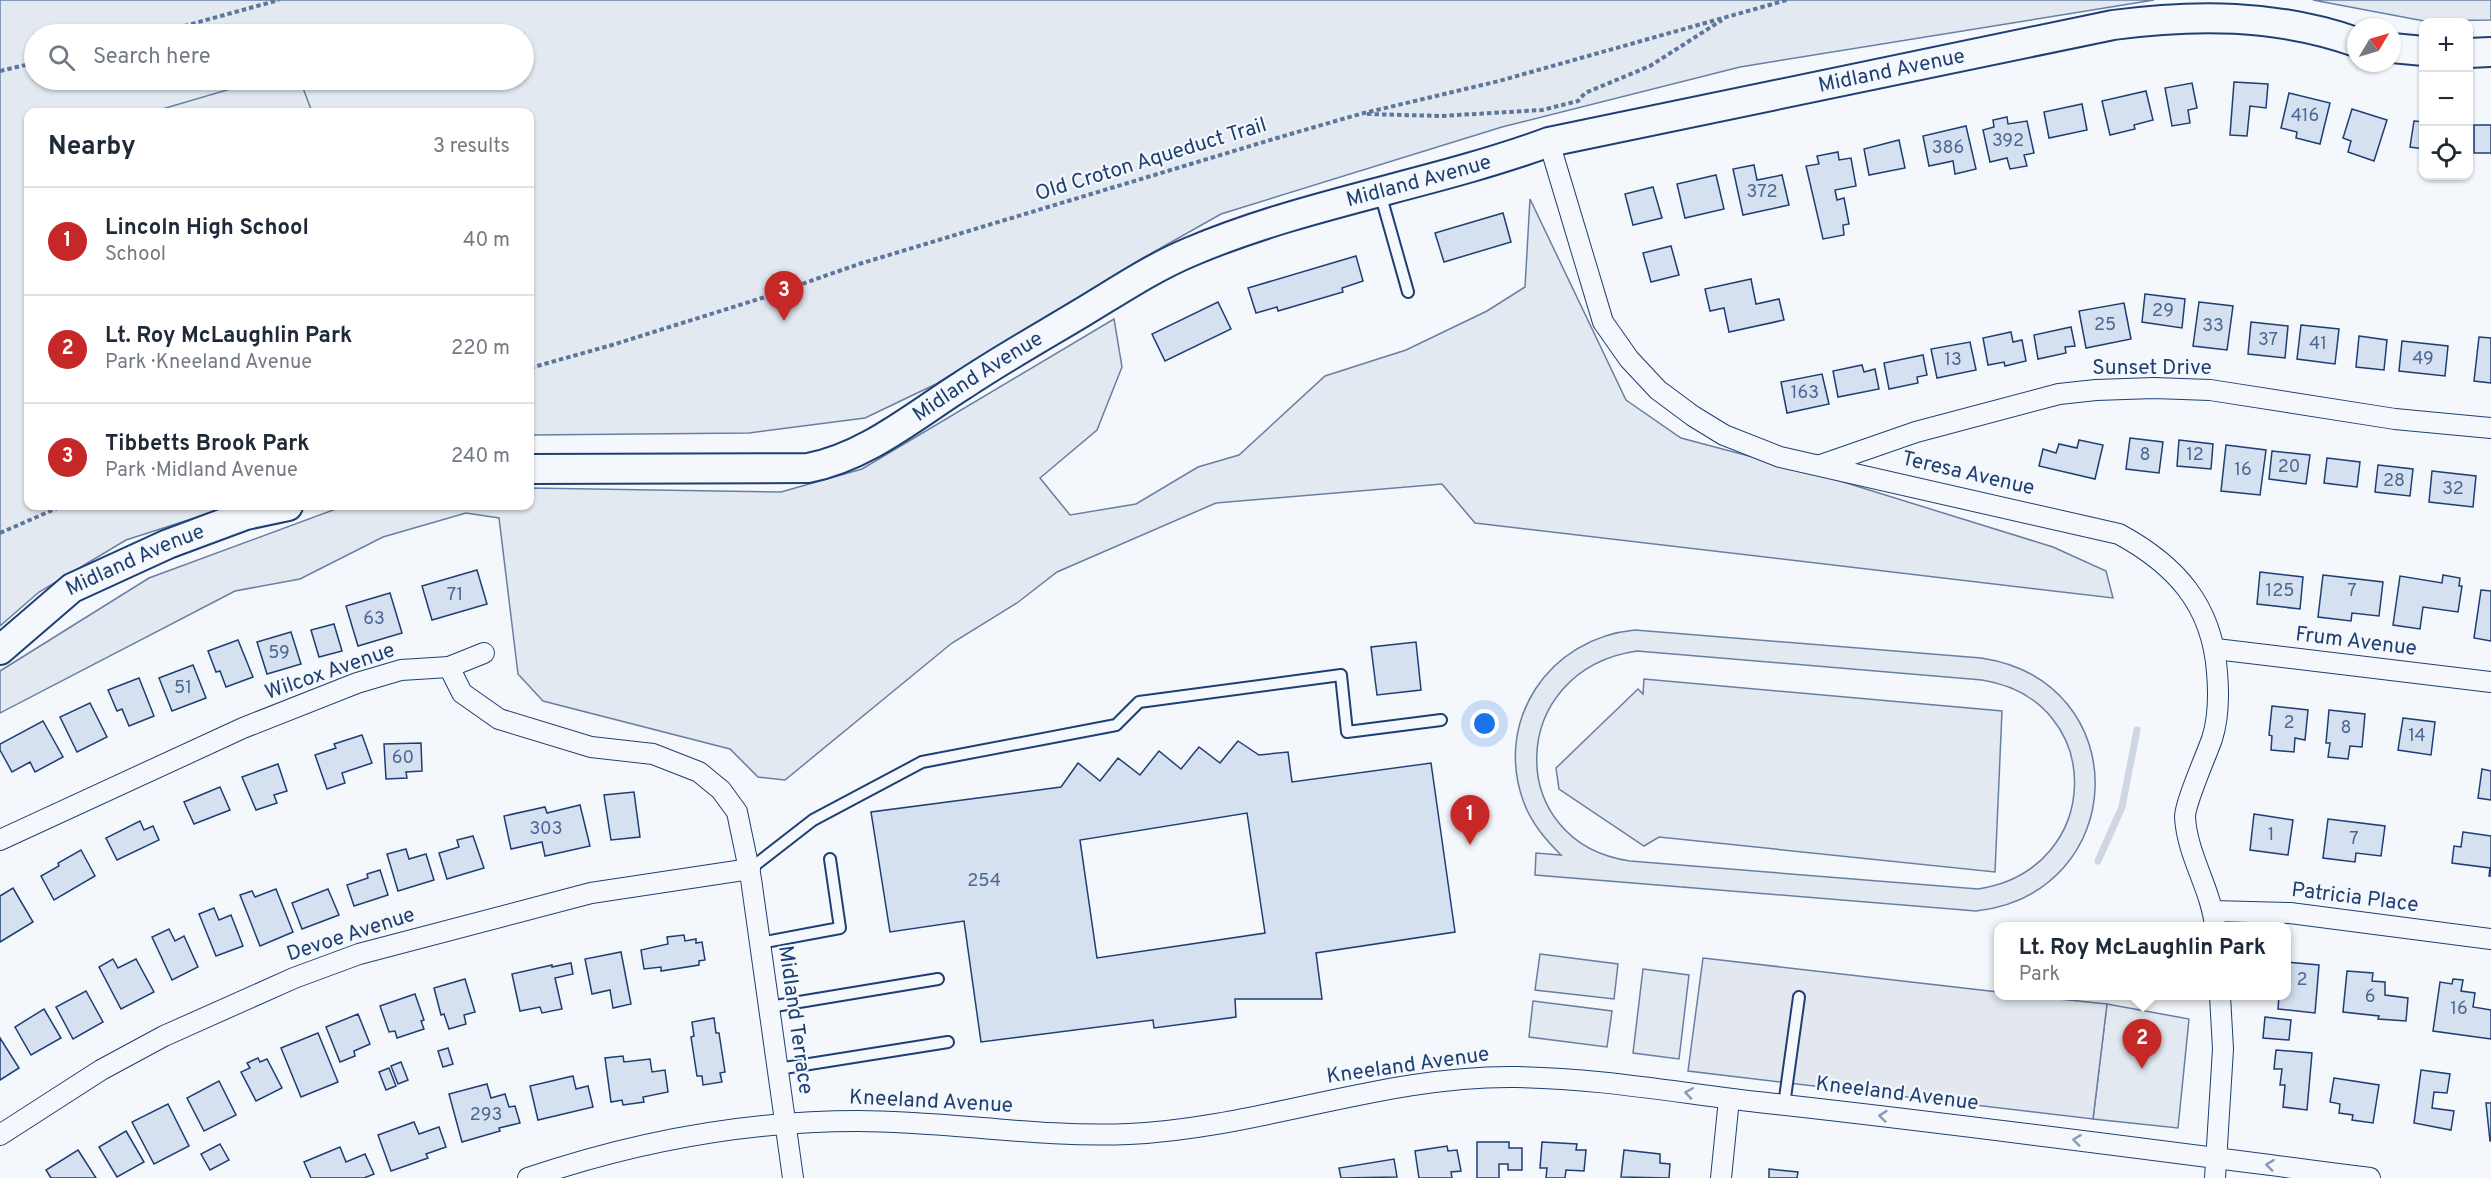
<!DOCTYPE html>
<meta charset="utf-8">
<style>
body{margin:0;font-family:Overpass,sans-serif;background:#f6f6f7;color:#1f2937}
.controls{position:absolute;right:18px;top:18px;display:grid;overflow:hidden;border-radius:12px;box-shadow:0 2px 4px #0004}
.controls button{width:54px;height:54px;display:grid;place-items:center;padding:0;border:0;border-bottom:2px solid #e0e1e3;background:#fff;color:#1f2937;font:30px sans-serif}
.compass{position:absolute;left:2347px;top:18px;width:54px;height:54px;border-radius:50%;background:#fff;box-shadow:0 2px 4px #0004;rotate:52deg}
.you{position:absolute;left:1485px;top:724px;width:21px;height:21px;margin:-15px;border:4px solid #fff;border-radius:50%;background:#1a73e8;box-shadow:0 0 0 9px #1a73e833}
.badge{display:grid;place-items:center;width:39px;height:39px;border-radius:50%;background:#c62828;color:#fff;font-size:20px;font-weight:700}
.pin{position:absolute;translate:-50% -50px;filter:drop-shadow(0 2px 3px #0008)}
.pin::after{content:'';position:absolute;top:32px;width:21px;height:18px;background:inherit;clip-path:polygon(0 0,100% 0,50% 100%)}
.popup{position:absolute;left:1994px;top:922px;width:297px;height:78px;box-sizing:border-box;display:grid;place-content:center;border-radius:12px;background:#fff;filter:drop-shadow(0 2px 4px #0005);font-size:20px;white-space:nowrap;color:#747a83}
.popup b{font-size:22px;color:#1f2937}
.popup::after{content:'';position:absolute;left:50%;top:100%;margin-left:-12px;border:12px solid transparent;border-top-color:#fff}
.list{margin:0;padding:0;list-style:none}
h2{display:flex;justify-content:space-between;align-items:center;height:78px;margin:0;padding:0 24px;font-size:26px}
h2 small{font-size:20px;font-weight:400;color:#747a83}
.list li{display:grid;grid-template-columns:39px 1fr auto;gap:18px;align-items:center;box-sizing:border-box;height:108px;padding:0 24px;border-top:2px solid #e0e1e3}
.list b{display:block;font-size:22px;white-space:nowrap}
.list p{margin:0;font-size:20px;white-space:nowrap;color:#747a83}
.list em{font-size:20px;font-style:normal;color:#747a83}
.icon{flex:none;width:33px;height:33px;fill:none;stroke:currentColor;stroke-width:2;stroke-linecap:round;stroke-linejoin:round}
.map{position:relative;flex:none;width:2491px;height:1178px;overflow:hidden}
.search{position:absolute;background:#fff;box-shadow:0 2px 4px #0004;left:24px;top:24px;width:510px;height:66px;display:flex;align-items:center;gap:15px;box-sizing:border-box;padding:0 21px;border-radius:33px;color:#747a83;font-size:22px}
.panel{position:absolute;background:#fff;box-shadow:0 2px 4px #0004;left:24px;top:108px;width:510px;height:402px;border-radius:12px}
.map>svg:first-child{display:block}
</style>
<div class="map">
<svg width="2491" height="1178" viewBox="0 0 2491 1178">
<rect width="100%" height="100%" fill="#f4f7fb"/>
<!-- green -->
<g fill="#e3e9f0" stroke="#687fa3" stroke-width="1.5" fill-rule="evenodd">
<path d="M0,0H2154L1740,67L1502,127L1221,214L1143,258L936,384L865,418L749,433L530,435V112H28V506H232L126,540L39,592L0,626ZM34,34H524V80H34Z"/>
<path d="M2313,0H2491V20L2424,21Z"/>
<path d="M1530,199L1626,400L1681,438L1824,476L2053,547L2106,571L2113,598L1475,523L1442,484L1216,503L1057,572L1017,603L952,643L785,780L758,777L730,749L543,701L518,674L499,518L466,513L383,537L300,579L235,591L0,713V671L149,578L344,506H530V488L781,492L862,469L1114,319L1122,367L1097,430L1040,478L1070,515L1136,504L1198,467L1239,455L1325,376L1406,350L1487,311L1525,287Z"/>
<path d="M1635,630L1981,658C2137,681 2131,893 1976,911L1535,875L1536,853L1561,855C1546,840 1532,824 1524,803C1493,721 1549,638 1635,630ZM1637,651L1982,680C2108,700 2104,870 1978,889L1630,861C1503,843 1506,670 1637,651Z"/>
<path d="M1644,679L2002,711L1995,872L1659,837L1644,846L1559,789L1556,768L1638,689L1643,694Z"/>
<path d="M1540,954L1618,964L1614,999L1535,990Z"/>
<path d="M1643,969L1689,975L1679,1059L1633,1053Z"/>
<path d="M1533,1001L1612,1011L1607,1047L1529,1037Z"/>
<path d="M2107,1004L2189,1019L2178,1128L2093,1119Z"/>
</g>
<!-- parking -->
<g fill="#e3e8f0" stroke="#687fa3" stroke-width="1.5">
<path d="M261,80H300L312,112H152Z"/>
<path d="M1703,958L1998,992V996H2030L2107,1004L2093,1119L1688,1071Z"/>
</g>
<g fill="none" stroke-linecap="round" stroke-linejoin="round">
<!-- stream -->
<path stroke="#cfd7e4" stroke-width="7" d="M2098,861L2122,807L2137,730"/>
</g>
<!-- building -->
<g fill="#d5e0f0" stroke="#1d3f73" stroke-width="1.5" fill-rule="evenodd">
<path d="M2234,82L2268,84L2266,108L2250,106L2247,136L2230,135Z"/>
<path d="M2192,83L2197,108L2188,110L2190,123L2172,126L2165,88Z"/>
<path d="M2146,91L2153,120L2134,125L2135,129L2110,135L2102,101Z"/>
<path d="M2289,93L2330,103L2320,144L2296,138L2297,132L2281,128Z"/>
<path d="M2082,104L2087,130L2049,138L2044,112Z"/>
<path d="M2352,109L2387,120L2374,161L2348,152L2351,141L2343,138Z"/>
<path d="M2007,117L2008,124L2027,121L2034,153L2024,155L2027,166L2010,169L2007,158L1990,162L1983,130L1994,127L1993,120Z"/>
<path d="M2414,121L2424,122V149L2410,147Z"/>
<rect x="2474" y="125" width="17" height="28"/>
<path d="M1966,126L1976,169L1955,174L1953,161L1929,166L1923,136Z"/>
<path d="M1899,140L1905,168L1869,175L1864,149Z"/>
<path d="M1838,152L1839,160L1851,158L1856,186L1835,190L1837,200L1844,198L1849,224L1843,225L1844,235L1823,239L1806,166L1819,164L1817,156Z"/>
<path d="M1754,165L1757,180L1782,175L1789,205L1743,215L1733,169Z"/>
<path d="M1716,175L1724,209L1685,218L1677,184Z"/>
<path d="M1653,187L1662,218L1633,225L1625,194Z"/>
<path d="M1503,213L1511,242L1444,262L1435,233Z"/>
<path d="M1671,246L1679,275L1651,282L1643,253Z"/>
<path d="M1356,256L1363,281L1342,288L1343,292L1278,311L1277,307L1256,313L1248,288Z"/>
<path d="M1751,279L1756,304L1779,299L1784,320L1729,332L1724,308L1710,311L1705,289Z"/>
<path d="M2145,294L2185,299L2182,328L2142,322Z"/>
<path d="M1218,302L1231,329L1165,361L1152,334Z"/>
<path d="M2199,302L2233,306L2227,350L2193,346Z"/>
<path d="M2124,303L2131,339L2086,348L2079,311Z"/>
<path d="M2251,322L2288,326L2285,358L2248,354Z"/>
<path d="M2301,325L2339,329L2335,364L2297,359Z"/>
<path d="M2071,327L2075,346L2065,347L2066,353L2038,359L2034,335Z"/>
<path d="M2011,332L2013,342L2022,340L2026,361L2005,366L2004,362L1988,365L1983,338Z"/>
<path d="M2359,336L2387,340L2384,370L2356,367Z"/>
<path d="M2479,337L2491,338V383L2474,381Z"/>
<path d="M2402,341L2448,346L2445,376L2399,371Z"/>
<path d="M1970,342L1976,370L1937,378L1931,349Z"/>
<path d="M1923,355L1927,375L1917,377L1918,383L1889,389L1884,363Z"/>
<path d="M1862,365L1864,372L1875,369L1879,389L1838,397L1833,371Z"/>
<path d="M1822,374L1829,404L1787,413L1781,382Z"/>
<path d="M2130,438L2163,442L2159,473L2126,469Z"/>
<path d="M2079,440L2103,445L2095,479L2039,466L2043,449L2056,453L2059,444L2077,448Z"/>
<path d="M2179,440L2213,444L2211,469L2177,466Z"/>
<path d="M2226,445L2266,450L2260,495L2221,491Z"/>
<path d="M2272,451L2310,455L2306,484L2269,479Z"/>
<path d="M2327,458L2360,462L2357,487L2324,483Z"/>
<path d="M2378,465L2413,469L2410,496L2375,492Z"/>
<path d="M2432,471L2476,476L2473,507L2429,502Z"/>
<path d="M477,570L487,604L432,620L422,586Z"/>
<path d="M2260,572L2303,577L2300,609L2257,604Z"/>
<path d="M2323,575L2383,582L2379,616L2352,613L2351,621L2318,617Z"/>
<path d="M2443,575L2460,578L2459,586H2462L2458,612L2423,607L2420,629L2393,625L2400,576L2442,583Z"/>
<path d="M2481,590L2491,591V641L2474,638Z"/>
<path d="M390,593L402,633L358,646L346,606Z"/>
<path d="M334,624L342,651L319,657L311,630Z"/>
<path d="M291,632L301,664L267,674L257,642Z"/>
<path d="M238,640L253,677L226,687L220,671L216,672L208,651Z"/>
<path d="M1416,642L1421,690L1377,695L1371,647Z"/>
<path d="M193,665L206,698L172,711L159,678Z"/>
<path d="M139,678L154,716L129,726L122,709L117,711L108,690Z"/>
<path d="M90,703L107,737L77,752L60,717Z"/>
<path d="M2272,706L2308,710L2305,740L2295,738L2294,752L2271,750L2272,736L2269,735Z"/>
<path d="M2329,710L2365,714L2362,747L2350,746L2348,759L2328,757L2330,743H2326Z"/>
<path d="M2403,718L2435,722L2431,755L2398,750Z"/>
<path d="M43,721L63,757L35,772L30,762L12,772L0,750V744Z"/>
<path d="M362,735L372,763L342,773L345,783L327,789L315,755L336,748L334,744Z"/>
<path d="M1238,741L1259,755L1288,752L1292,782L1431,763L1455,932L1316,953L1322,999H1235L1236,1017L1154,1028L1153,1020L981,1042L964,921L890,932L871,812L1061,787L1078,763L1100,781L1118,758L1140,775L1159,751L1181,769L1199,747L1220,763ZM1247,813L1265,933L1097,958L1080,840Z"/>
<path d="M421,743L422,771L406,772L407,778L386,779L384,744Z"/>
<path d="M278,764L287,791L274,795L277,803L256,810L242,777Z"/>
<path d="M2482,769L2491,771V800L2478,798Z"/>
<path d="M220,787L230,810L194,824L184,802Z"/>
<path d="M634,792L640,837L611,840L604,795Z"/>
<path d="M580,805L590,846L545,856L542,842L511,849L504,816L545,807L547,813Z"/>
<path d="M2254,814L2293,820L2288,855L2250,850Z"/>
<path d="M2328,819L2385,826L2381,856L2356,853L2355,862L2323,858Z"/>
<path d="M140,821L144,830L153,826L159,840L117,860L106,838Z"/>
<path d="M2463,832L2491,836V876H2489L2490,868L2452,863L2454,846L2461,847Z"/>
<path d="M473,836L484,868L447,879L439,853L459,847L457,840Z"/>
<path d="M406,849L409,859L426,854L434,880L398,891L387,854Z"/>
<path d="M81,850L95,876L54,900L41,876L59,866L58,863Z"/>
<path d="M380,870L388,895L354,906L347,885L368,878L367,874Z"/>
<path d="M13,888L33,922L0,942V896Z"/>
<path d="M276,889L293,932L260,946L240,895L252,891L255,897Z"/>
<path d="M328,889L339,915L302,929L292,903Z"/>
<path d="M214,908L219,920L231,915L243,946L216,956L199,914Z"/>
<path d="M169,929L175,941L184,936L198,967L172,980L152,937Z"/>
<path d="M684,935L685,941L696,939V943L702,942L705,960L699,961V965L661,971V967L644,969L641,950L668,944L667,937Z"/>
<path d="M621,952L631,1004L613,1008L610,990L592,994L585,959Z"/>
<path d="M113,959L118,968L136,959L154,992L121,1009L99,967Z"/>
<path d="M2286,962L2319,965L2315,1013L2278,1009L2279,996H2286Z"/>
<path d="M571,963L573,974L555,978L562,1009L542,1013L540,1007L520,1011L512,974L552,965V967Z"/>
<path d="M2347,971L2373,973L2372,981L2385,982V995L2408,998L2406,1021L2378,1019L2379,1016L2343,1012Z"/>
<path d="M465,979L475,1012L464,1015L466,1024L449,1029L444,1014L441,1015L434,988Z"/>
<path d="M2453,979L2463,980L2461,991L2475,993L2473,1007L2491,1010V1039L2433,1031L2440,982L2452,984Z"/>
<path d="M86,991L103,1022L73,1039L56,1007Z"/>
<path d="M415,994L424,1020L421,1021L424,1029L397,1038L395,1031L389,1032L380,1006Z"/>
<path d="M44,1009L61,1038L31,1055L15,1027Z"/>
<path d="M358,1014L370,1044L354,1051L355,1056L340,1062L326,1027Z"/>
<path d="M2265,1017L2291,1020L2289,1040L2263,1038Z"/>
<path d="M714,1018L716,1033H719L725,1072L720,1073L722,1082L703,1085L702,1076H697L691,1037L694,1036L692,1022Z"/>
<path d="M318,1033L338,1082L301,1097L281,1048Z"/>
<path d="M0,1038L19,1068L0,1080Z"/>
<path d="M448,1048L453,1064L443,1067L438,1051Z"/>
<path d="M2276,1050L2312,1053L2307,1110L2283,1107L2285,1085H2280L2282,1069H2274Z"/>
<path d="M623,1056L624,1062L650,1059L652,1072L665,1070L668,1092L643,1097L644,1102L623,1105L622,1100L611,1102L605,1058Z"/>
<path d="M258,1058L260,1062L267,1059L282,1088L256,1101L241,1072L250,1068L247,1063Z"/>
<path d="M401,1062L408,1080L398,1084L391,1066Z"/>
<path d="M389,1068L396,1086L386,1090L379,1072Z"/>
<path d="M2421,1070L2450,1074L2447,1093L2434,1092L2432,1108L2454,1111L2451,1130L2414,1123Z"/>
<path d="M573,1076L576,1089L588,1086L593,1107L538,1120L530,1086Z"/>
<path d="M2334,1078L2379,1085L2373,1123L2352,1120L2353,1115L2339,1113L2340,1104L2330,1102Z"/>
<path d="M219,1081L236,1115L204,1131L187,1098Z"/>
<path d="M487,1084L491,1098L505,1094L509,1107L515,1106L520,1123L499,1128L500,1131L462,1142L449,1094Z"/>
<path d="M2486,1103H2491V1141H2490Z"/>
<path d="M168,1104L189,1146L154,1164L132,1122Z"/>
<path d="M414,1122L419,1134L439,1127L446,1147L426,1154L428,1158L391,1171L378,1135Z"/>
<path d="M126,1131L144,1162L117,1177L99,1147Z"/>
<path d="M1477,1142H1509V1148H1522V1170H1508V1164H1499V1178H1477Z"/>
<path d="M1542,1142L1577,1144L1576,1150H1586L1584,1171L1566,1170L1565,1178H1546L1547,1168H1540Z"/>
<path d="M220,1144L229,1160L210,1170L201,1154Z"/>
<path d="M1447,1146L1448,1151L1457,1150L1461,1171L1451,1172L1452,1178H1419L1415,1151Z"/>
<path d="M340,1147L346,1162L365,1154L374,1174L364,1178H311L304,1162Z"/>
<path d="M78,1150L96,1178H51L46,1170Z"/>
<path d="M1624,1150L1660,1154V1163L1670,1164L1669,1178L1621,1177Z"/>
<path d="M1394,1159L1397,1177L1341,1178L1339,1168Z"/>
<path d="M1769,1169L1798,1172L1797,1178H1769Z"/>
</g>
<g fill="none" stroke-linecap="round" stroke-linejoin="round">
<defs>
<g id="lane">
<path d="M1380,193L1408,292"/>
<path d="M750,869L813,820L922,762L1116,725L1139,702L1341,675L1347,732L1441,720"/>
<path d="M760,943L840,928L830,859"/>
<path d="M769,1007L938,979"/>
<path d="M778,1069L948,1042"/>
<path d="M1784,1105L1799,997"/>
</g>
<g id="street">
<path d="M1549,142L1603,322L1629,359L1658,390L1693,416L1724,435L1780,457L2119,534C2176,565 2212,605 2217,672C2219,695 2219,717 2212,739C2206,756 2185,803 2185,817C2187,855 2211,889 2215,926"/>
<path d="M1821,465L1916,432L2059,394L2096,390L2154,388L2210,390L2395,419L2491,428"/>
<path d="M2216,649L2491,682"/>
<path d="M449,667L484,653"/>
<path d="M0,840L243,728L357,683L401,670L449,667L462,693L499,719L591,747L653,754L699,772L721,790L737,812L751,879L793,1178"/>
<path d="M2213,911L2290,913L2491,939"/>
<path d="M0,1135L101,1070L164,1036L294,978L359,954L591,893L750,869"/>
<path d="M528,1178C634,1142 747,1121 858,1121C948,1121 1039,1138 1129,1134C1259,1128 1385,1075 1516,1077C1601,1078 1684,1094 1767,1103C1968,1125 2169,1152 2370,1178"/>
<path d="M1721,1178L1729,1099"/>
<path d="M2215,1178L2223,1049L2220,996"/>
</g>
<g id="secondary">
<path d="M2392,48L2424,51"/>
<path d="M2468,53L2491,52"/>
<path id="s1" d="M530,469L808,468C866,457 914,416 963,385C1002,359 1043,336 1083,312C1118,291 1152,268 1190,252C1305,203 1432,185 1549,142L2113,25C2195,14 2276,14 2356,42"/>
<path id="s2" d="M0,650L72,588L168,544L246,515L288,506"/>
</g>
</defs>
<!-- lane casing -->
<use href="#lane" stroke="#1d3f73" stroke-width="14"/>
<!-- street casing -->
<use href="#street" stroke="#1d3f73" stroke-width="22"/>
<!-- secondary casing -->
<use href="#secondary" stroke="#1d3f73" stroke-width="32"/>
<!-- path -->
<g stroke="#5e769c" stroke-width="4" stroke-dasharray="4.5 3" stroke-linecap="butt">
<path d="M155,34L279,0"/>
<path d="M0,71L34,63"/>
<path d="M1367,114L1441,116L1542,110L1578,101L1585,93L1650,66L1722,20"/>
<path d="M530,368L612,345L762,298L859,264L1287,135L1360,114L1499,81L1787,0"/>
<path d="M0,533L62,506"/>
</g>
<!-- lane -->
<use href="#lane" stroke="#f4f7fb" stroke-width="10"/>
<!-- street -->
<use href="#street" stroke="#f4f7fb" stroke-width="20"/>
<!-- secondary -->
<use href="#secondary" stroke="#f4f7fb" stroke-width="28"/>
</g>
<!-- one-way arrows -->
<defs><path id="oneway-chevron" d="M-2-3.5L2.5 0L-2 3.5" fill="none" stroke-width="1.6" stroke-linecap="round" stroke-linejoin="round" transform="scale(1.5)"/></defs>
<g stroke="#889bb7">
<use href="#oneway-chevron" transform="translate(1689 1093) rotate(-171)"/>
<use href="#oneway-chevron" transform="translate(1883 1116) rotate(-174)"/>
<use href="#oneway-chevron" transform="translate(2077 1140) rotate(-173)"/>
<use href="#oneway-chevron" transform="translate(2270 1165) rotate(-173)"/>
</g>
<g text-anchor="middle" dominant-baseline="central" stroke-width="4.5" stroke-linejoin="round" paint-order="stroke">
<!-- number labels -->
<g font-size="18" fill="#4b6792">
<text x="2305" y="116">416</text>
<text x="2008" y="141">392</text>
<text x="1948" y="148">386</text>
<text x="1762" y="192">372</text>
<text x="2163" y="311">29</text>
<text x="2105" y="325">25</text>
<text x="2213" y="326">33</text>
<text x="2268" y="340">37</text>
<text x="2318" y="344">41</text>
<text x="2423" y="359">49</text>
<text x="1953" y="360">13</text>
<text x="1805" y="393">163</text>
<text x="2145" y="455">8</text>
<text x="2195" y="455">12</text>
<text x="2289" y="467">20</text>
<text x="2243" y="470">16</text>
<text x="2394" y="481">28</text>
<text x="2453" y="489">32</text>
<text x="2280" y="591">125</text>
<text x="2352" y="591">7</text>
<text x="455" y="595">71</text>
<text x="374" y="619">63</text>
<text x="279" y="653">59</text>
<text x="183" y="688">51</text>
<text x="2289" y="723">2</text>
<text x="2346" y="728">8</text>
<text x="2417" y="736">14</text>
<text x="403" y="758">60</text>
<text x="546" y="829">303</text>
<text x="2271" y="835">1</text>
<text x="2354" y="839">7</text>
<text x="984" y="881">254</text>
<text x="2302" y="980">2</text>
<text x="2370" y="997">6</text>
<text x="2459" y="1009">16</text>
<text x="486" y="1115">293</text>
</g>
<!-- street labels -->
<g font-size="21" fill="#1d3f73" stroke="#f4f7fb">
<text stroke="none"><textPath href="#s1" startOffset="1444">Midland Avenue</textPath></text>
<text transform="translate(1151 160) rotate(-17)">Old Croton Aqueduct Trail</text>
<text stroke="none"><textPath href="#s1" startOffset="958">Midland Avenue</textPath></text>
<text x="2152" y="368">Sunset Drive</text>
<text stroke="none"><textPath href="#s1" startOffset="472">Midland Avenue</textPath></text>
<text transform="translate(1968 474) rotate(13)">Teresa Avenue</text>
<text stroke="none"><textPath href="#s2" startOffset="164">Midland Avenue</textPath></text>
<text transform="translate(2356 642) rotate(7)">Frum Avenue</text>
<text transform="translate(330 672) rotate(-19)">Wilcox Avenue</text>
<text transform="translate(2355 898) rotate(7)">Patricia Place</text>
<text transform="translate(351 935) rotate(-18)">Devoe Avenue</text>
<text transform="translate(795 1020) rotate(82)">Midland Terrace</text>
<text transform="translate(1408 1066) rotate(-8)">Kneeland Avenue</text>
<text transform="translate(1897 1094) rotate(7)">Kneeland Avenue</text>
<text transform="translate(931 1102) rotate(3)">Kneeland Avenue</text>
</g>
</g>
</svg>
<div class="controls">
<button>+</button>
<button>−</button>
<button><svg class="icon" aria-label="locate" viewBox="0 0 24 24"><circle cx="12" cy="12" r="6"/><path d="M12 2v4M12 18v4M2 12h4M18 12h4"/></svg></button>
</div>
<svg class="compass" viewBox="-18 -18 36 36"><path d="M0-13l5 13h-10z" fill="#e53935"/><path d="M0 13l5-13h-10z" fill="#747a83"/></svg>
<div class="you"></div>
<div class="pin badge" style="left:1470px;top:845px">1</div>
<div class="pin badge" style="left:2142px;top:1069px">2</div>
<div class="popup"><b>Lt. Roy McLaughlin Park</b>Park</div>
<div class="pin badge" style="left:784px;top:321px">3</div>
<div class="search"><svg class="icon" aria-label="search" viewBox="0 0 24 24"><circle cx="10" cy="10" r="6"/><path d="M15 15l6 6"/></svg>Search here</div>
<section class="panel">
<h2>Nearby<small>3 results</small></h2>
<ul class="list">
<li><span class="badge">1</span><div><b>Lincoln High School</b><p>School</p></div><em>40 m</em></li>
<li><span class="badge">2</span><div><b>Lt. Roy McLaughlin Park</b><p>Park · Kneeland Avenue</p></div><em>220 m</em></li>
<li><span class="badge">3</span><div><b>Tibbetts Brook Park</b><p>Park · Midland Avenue</p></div><em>240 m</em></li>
</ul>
</section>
</div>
